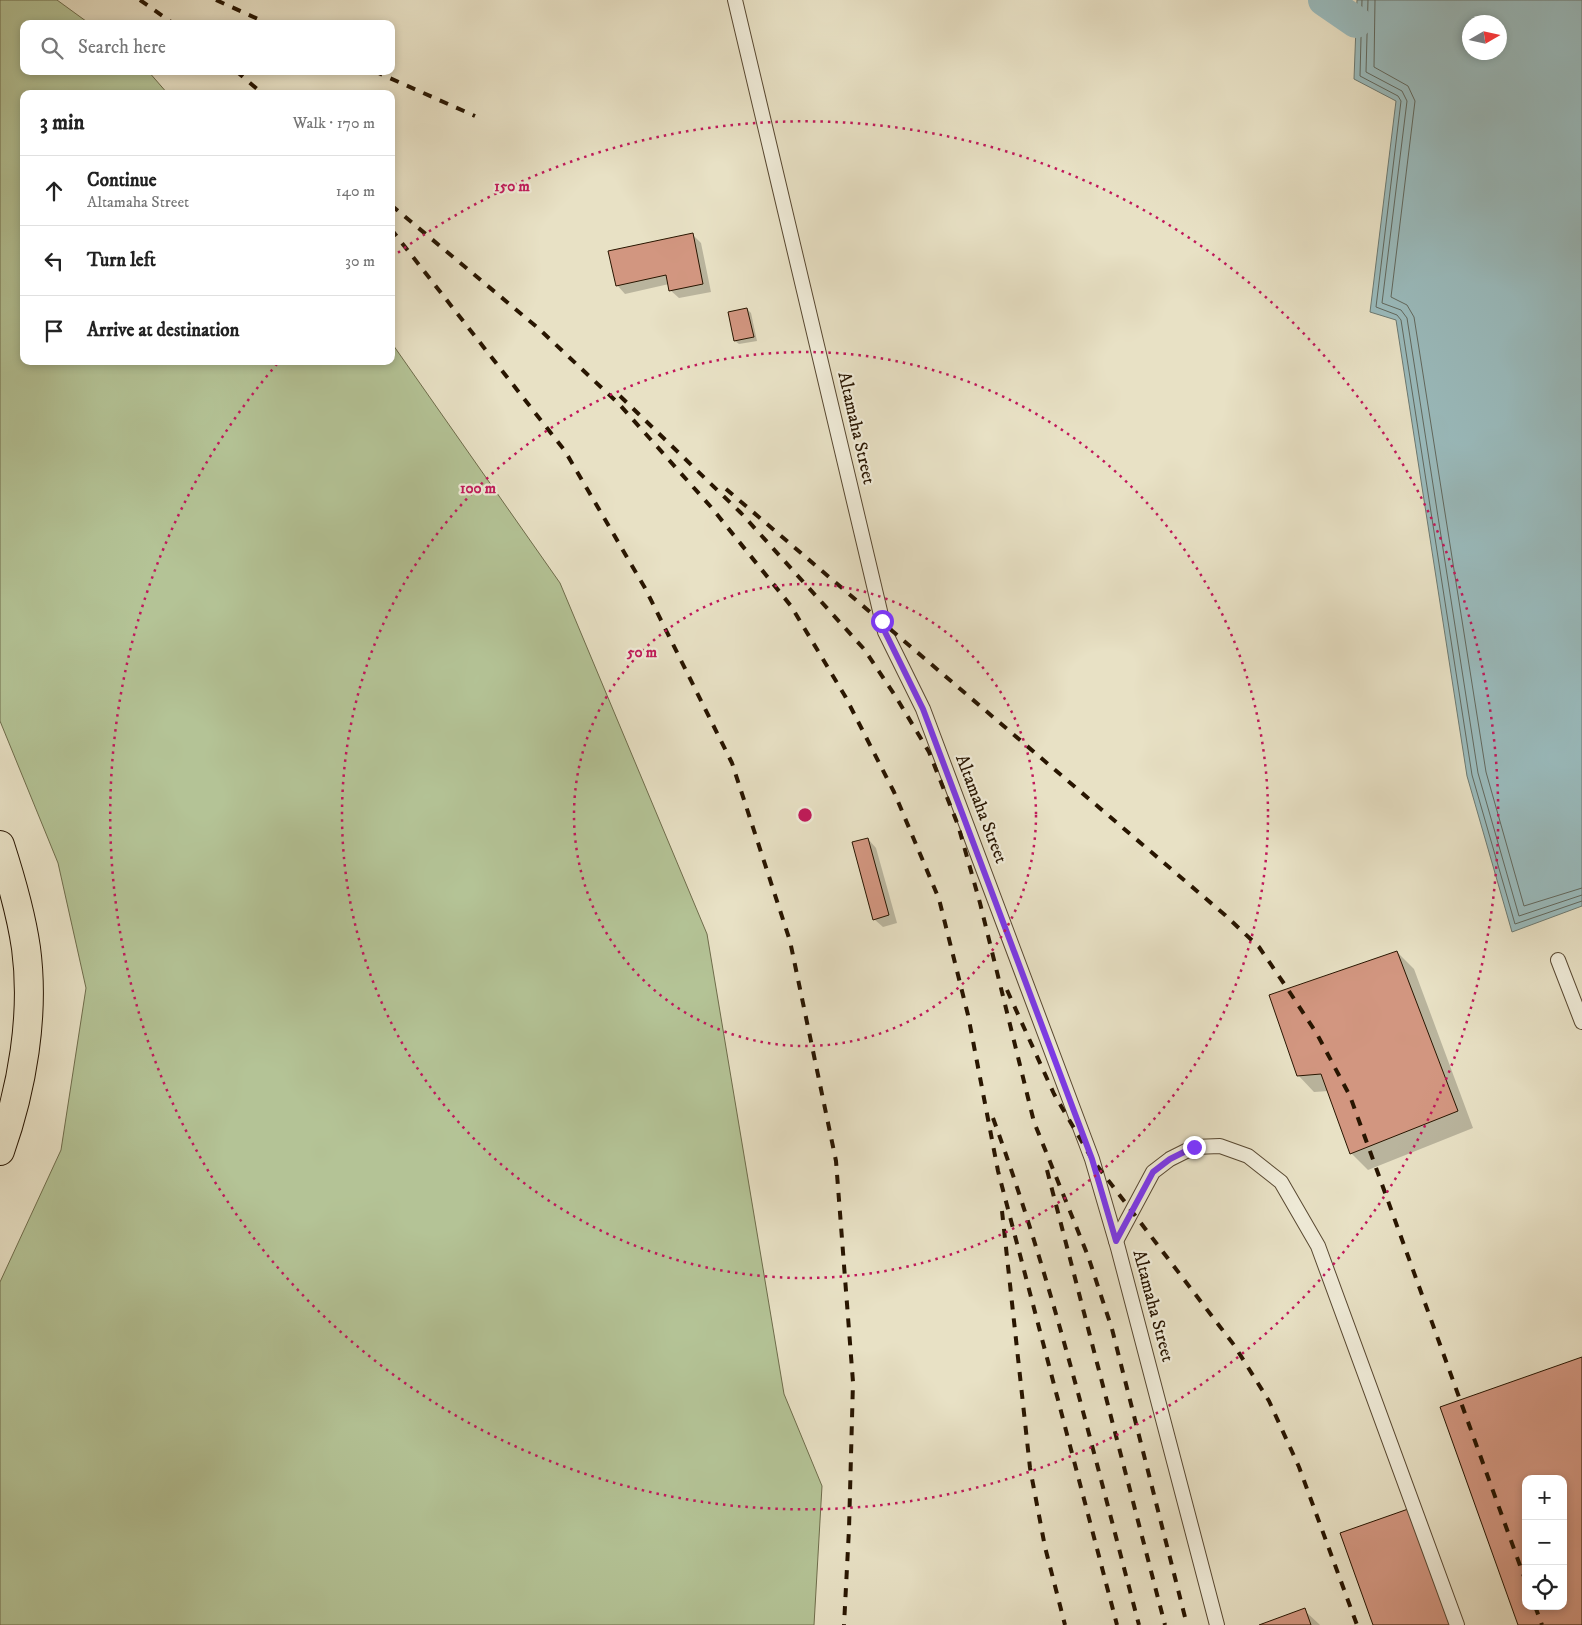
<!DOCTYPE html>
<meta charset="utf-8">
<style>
body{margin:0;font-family:"IM FELL DW Pica",serif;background:#f2f2f2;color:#222}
.controls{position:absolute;right:15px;bottom:15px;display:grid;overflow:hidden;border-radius:10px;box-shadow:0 2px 8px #0003}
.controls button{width:45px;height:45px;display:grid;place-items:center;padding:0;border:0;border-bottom:1px solid #e0e0e0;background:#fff;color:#222;font:25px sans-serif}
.compass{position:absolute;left:1462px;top:15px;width:45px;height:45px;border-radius:50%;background:#fff;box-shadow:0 2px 8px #0003;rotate:81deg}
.stop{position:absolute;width:15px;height:15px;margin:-11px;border:4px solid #7c3aed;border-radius:50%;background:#fff}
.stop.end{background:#7c3aed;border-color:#fff;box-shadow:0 1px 5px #0008}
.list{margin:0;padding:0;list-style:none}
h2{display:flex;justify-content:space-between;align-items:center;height:65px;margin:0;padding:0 20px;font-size:21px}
h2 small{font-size:16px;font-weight:400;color:#767676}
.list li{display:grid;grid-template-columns:32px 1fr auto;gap:15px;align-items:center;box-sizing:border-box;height:70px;padding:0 20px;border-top:1px solid #e0e0e0}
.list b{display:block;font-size:19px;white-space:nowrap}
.list p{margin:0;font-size:16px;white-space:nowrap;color:#767676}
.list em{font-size:16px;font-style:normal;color:#767676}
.icon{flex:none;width:28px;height:28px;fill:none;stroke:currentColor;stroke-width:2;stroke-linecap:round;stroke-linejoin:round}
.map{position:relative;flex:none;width:1582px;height:1625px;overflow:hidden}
.search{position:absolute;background:#fff;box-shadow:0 2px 8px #0003;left:20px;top:20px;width:375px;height:55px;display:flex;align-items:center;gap:12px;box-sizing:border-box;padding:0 18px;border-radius:10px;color:#767676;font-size:19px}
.panel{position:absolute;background:#fff;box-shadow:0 2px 8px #0003;left:20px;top:90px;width:375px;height:275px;border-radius:10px}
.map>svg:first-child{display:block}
</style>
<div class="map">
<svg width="1582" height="1625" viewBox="0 0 1582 1625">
<rect width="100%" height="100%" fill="#e8e1c5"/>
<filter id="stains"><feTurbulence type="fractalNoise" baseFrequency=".004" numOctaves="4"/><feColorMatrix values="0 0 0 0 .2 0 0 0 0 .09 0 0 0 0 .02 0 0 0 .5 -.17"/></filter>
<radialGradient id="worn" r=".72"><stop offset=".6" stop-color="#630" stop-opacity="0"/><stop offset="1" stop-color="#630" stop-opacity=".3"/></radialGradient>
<!-- green -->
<path fill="#b4c396" stroke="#6e6c4b" d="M0,0H57L90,24H24V71H148L168,94H24V361H391V342L560,583L707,934L784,1394L822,1486L814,1625H0V1282L61,1150L86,988L58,863L0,721Z"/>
<!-- water -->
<path fill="#9abbbd" stroke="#6c7971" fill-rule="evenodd" d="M1357,0H1582V906L1512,932L1467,776L1396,320L1370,312L1396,101L1354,79ZM1470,22H1500V52H1470Z"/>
<!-- shadow -->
<g fill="#0003">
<path d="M692,234L701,243L711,292L679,298L670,290L669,284L625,294L617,285Z"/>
<path d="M747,309L751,313L757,341L739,344L735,341Z"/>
<path d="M868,839L876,848L897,923L883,927L874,919Z"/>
<path d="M1397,952L1414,969L1473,1128L1368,1170L1351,1153L1329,1091L1314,1092L1298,1075Z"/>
<path d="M1304,1610L1320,1625H1262Z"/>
</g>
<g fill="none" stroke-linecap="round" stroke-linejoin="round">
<!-- shore -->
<g stroke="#61685e" stroke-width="1">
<path d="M1362,0L1360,76L1398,96L1401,101L1376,307L1397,315L1401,320L1472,775L1515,924L1582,901"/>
<path d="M1368,0L1366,72L1402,91L1407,101L1382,303L1401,310L1407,318L1478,773L1519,916L1582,895"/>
<path d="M1375,0L1374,67L1408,86L1415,101L1391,297L1407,305L1414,317L1486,772L1524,906L1582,888"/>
</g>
<!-- canal -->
<path stroke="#9abbbd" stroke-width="32" d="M1324,0L1356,22"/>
</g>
<!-- building -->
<g fill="#d29680" stroke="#281500" fill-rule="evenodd">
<path d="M693,233L703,284L669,291L666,275L616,286L608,251Z"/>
<path d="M747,308L754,337L734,341L728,312Z"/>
<path d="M868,838L889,915L873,920L852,842Z"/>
<path d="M1397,951L1458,1111L1350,1154L1321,1074L1297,1076L1269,995Z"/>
<path d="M1582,1357V1625H1518L1440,1407ZM1526,1479H1563V1606H1526Z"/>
<path d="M1411,1508L1452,1625H1373L1340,1533Z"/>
<path d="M1305,1608L1311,1625H1259Z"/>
</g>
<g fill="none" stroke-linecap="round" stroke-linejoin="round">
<defs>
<g id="lane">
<path d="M735,0L885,632L923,709L1092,1159L1118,1248L1217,1625"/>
<path d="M1558,960L1582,1022"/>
<path d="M1116,1241L1153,1172L1170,1159L1194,1147L1220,1146L1248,1156L1281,1182L1318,1246L1457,1625"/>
</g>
<path id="highway" d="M0,845C11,879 21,913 26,948C35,1015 22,1089 0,1151"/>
</defs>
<!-- lane casing -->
<use href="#lane" stroke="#584831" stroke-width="16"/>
<!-- highway casing -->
<use href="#highway" stroke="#281500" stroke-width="30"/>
<!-- lane -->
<use href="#lane" stroke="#f0ecd9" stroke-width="14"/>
<!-- highway -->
<use href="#highway" stroke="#e8e1c5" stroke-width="28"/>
<!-- rail -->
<g stroke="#281500" stroke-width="4" stroke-dasharray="9 9" stroke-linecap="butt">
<path d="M140,0L174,24"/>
<path d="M216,0L269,24"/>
<path d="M236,71L263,94"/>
<path d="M374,71L475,116"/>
<path d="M391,205L538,328L619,404L711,507L791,606L845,696L894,792L939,899L968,1015L998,1171L1117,1625"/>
<path d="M391,229L565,451L645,588L732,763L790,941L836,1161L853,1382L849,1529L844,1625"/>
<path d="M620,396L741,513L864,649L896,697L929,752L958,825L980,903L1034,1122L1088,1256L1112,1329L1187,1625"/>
<path d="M726,489L1225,915L1259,947L1287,988L1317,1034L1350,1096L1526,1582"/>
<path d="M1007,990L1054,1094L1092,1159L1234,1345L1269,1401L1299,1467L1357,1625"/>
<path d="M993,1118C1053,1283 1094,1455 1139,1625"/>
<path d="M1047,1170L1165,1625"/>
<path d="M1002,1211L1030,1468L1045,1547L1065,1625"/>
<path d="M1535,1606L1542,1625"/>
</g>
</g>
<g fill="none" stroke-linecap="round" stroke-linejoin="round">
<!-- route -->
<path stroke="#7c3aed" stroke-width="6" d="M882,621L885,632L923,709L1092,1159L1116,1241L1153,1172L1170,1159L1194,1147"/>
</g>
<!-- distance rings -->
<g fill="none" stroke="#c2185b" stroke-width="2.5" stroke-dasharray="2.5 5">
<circle cx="805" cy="815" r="231"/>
<circle cx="805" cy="815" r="463"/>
<path d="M392 257A694 694 0 1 1 277 364"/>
</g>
<g text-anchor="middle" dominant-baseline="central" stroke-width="4.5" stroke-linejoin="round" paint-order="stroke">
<!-- street labels -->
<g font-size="18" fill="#281500" stroke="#f0ecd9">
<text transform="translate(856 428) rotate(77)">Altamaha Street</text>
<text transform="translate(981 809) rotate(69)">Altamaha Street</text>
<text transform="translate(1153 1306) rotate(75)">Altamaha Street</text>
</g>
</g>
<circle cx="805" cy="815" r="8" fill="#c2185b" stroke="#f0ecd9" stroke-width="2.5"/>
<g font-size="15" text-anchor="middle" font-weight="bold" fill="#c2185b" stroke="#f0ecd9" stroke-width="4.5" stroke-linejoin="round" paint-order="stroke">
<text x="512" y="191">150 m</text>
<text x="478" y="493">100 m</text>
<text x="642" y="657">50 m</text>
</g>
<rect width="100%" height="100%" filter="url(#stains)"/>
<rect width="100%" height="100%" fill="url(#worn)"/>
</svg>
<div class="controls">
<button>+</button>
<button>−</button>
<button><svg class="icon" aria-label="locate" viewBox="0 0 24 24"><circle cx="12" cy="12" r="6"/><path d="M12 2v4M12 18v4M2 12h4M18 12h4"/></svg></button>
</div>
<svg class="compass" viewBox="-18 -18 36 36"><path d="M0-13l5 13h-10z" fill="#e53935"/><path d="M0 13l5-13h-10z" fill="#767676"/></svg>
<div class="stop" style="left:882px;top:621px"></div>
<div class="stop end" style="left:1194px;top:1147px"></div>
<div class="search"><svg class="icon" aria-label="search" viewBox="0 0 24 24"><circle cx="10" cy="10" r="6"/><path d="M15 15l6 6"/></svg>Search here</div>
<section class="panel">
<h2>3 min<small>Walk · 170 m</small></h2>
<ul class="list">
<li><svg class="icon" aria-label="ahead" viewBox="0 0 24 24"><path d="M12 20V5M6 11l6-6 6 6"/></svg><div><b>Continue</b><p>Altamaha Street</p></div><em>140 m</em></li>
<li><svg class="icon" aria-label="left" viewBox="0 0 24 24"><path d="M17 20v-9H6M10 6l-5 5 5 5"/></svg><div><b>Turn left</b></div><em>30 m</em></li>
<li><svg class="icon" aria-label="arrive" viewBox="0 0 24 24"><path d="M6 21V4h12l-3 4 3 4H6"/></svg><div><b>Arrive at destination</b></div></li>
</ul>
</section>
</div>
